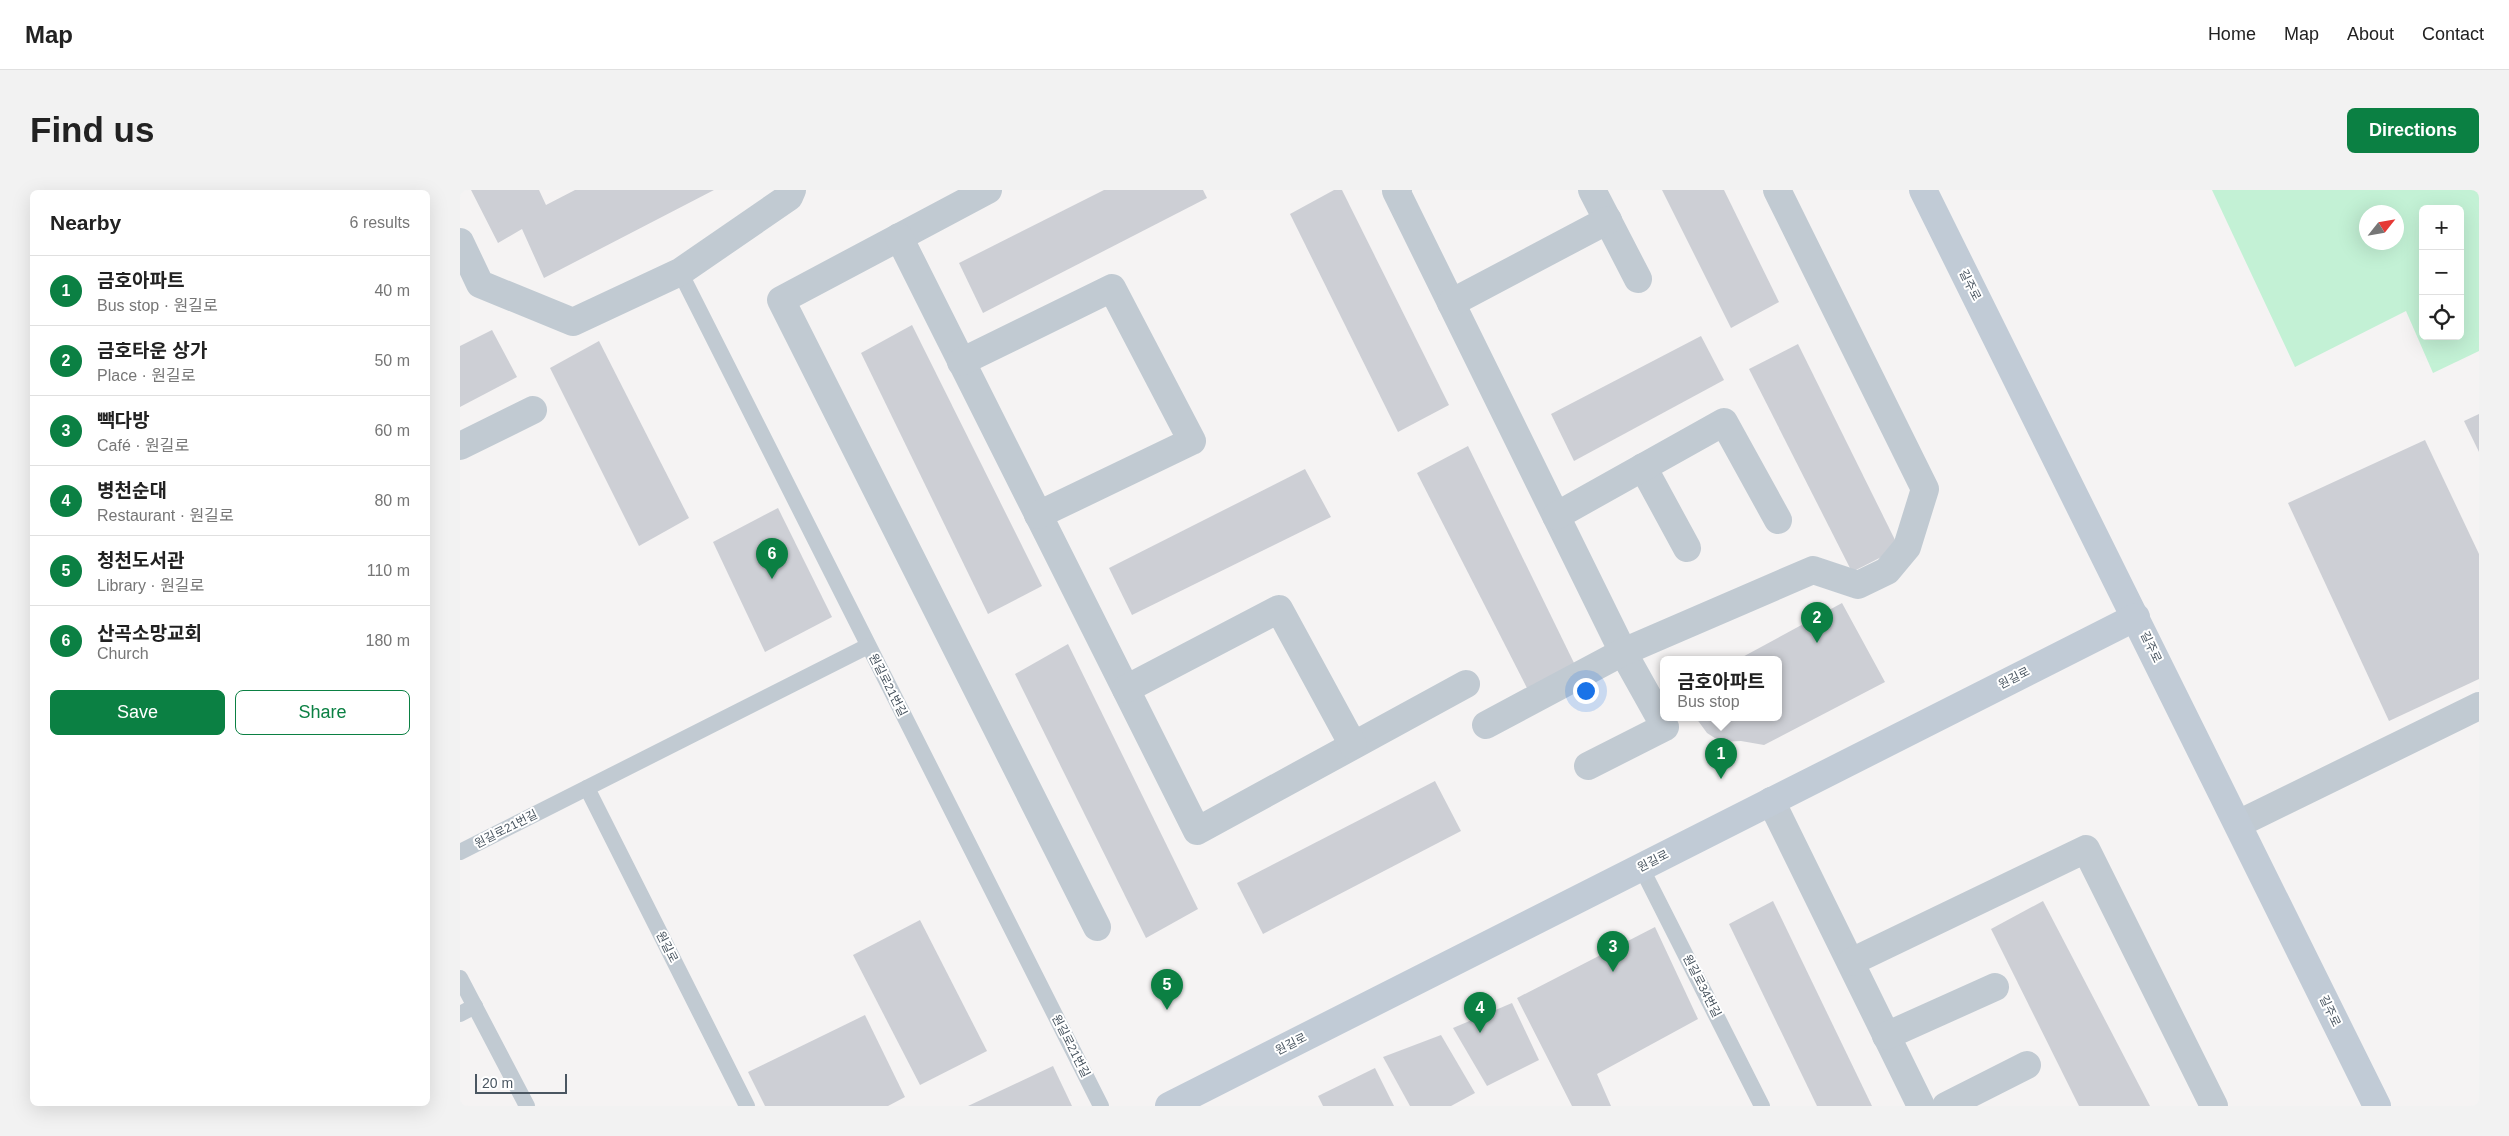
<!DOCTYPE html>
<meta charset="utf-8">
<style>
body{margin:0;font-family:Arial,"Noto Sans KR",sans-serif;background:#f2f2f2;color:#222}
.controls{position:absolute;right:15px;top:15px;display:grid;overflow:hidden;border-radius:8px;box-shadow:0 5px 20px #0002}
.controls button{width:45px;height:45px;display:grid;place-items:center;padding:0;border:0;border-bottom:1px solid #e0e0e0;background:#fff;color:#222;font:25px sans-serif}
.compass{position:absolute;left:1899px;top:15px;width:45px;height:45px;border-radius:50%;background:#fff;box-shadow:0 5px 20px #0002;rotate:59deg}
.scale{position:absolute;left:15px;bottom:12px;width:92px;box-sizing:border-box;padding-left:5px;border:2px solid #4a5661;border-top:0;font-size:14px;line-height:18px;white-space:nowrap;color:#4a5661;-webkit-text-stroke:4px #fff;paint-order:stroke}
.you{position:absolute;left:1125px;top:500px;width:18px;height:18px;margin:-12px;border:4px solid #fff;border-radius:50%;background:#1a73e8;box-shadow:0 0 0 8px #1a73e833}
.badge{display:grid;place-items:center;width:32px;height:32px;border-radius:50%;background:#0b8043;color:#fff;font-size:16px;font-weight:700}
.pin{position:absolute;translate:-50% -41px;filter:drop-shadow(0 1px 2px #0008)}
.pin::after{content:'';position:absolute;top:26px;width:18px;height:15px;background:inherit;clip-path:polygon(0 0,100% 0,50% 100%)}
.popup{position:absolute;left:1200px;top:466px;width:122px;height:65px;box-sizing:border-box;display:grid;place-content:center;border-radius:8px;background:#fff;filter:drop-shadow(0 1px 4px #0005);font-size:16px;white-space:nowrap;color:#767676}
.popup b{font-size:19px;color:#222}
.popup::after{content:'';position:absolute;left:50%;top:100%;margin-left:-10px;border:10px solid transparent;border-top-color:#fff}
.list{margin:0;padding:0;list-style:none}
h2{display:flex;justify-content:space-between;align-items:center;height:65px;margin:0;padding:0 20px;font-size:21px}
h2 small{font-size:16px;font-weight:400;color:#767676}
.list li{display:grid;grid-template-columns:32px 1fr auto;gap:15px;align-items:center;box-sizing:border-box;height:70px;padding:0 20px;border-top:1px solid #e0e0e0}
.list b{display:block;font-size:19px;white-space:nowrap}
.list p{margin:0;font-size:16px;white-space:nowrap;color:#767676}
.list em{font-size:16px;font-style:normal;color:#767676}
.actions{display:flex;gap:10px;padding:15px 20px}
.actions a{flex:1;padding:11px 0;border:1px solid #0b8043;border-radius:8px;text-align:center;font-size:18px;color:#0b8043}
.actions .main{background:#0b8043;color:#fff}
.icon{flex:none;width:28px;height:28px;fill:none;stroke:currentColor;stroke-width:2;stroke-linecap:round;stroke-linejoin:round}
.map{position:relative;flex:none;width:2019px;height:916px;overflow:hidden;border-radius:8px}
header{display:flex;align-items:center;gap:30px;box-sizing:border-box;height:70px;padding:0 25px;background:#fff;border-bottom:1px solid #e0e0e0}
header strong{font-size:24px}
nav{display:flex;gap:28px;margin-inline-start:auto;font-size:18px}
.intro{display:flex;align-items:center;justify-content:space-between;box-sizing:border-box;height:120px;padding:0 30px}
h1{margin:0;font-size:35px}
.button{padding:12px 22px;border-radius:8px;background:#0b8043;color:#fff;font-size:18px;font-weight:700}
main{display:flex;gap:30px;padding:0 30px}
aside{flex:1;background:#fff;border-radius:8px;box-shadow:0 5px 20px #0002}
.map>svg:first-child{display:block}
</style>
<header>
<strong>Map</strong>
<nav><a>Home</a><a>Map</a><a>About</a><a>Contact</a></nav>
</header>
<div class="intro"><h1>Find us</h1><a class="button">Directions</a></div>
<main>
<aside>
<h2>Nearby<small>6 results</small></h2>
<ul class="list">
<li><span class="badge">1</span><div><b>금호아파트</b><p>Bus stop · 원길로</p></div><em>40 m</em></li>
<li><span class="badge">2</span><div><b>금호타운 상가</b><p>Place · 원길로</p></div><em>50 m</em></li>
<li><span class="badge">3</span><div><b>빽다방</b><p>Café · 원길로</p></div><em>60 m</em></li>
<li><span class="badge">4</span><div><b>병천순대</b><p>Restaurant · 원길로</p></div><em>80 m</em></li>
<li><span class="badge">5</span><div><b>청천도서관</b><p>Library · 원길로</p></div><em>110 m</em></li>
<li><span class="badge">6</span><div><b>산곡소망교회</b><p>Church</p></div><em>180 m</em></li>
</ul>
<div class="actions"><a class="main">Save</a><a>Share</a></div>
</aside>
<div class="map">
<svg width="2019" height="916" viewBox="0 0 2019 916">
<rect width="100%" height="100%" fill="#f5f3f3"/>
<!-- green -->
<path fill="#c3f1d5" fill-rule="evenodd" d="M1752,0H2019V161L1973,183L1946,121L1835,177ZM1963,19H2000V146H1963ZM1906,22H1936V52H1906Z"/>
<!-- building -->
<g fill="#cdcfd5">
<path d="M11,0H79L86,15L115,0H254L84,88L62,39L38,53Z"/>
<path d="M644,0H743L747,8L523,123L499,73Z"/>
<path d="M874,0H882L989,215L938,242L830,24Z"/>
<path d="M1202,0H1264L1319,112L1271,138Z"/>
<path d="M452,135L582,396L528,424L401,163Z"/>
<path d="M32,140L57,187L0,217V156Z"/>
<path d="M1241,146L1264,190L1114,271L1091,224Z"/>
<path d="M139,151L229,328L179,356L90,178Z"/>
<path d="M1338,154L1439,358L1392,382L1289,179Z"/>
<path d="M2019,224V262L2004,231Z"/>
<path d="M1965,250L2019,364V489L1929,531L1828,313Z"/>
<path d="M1008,256L1115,475L1068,500L957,283Z"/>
<path d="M845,279L871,327L672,425L649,378Z"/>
<path d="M318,318L372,427L305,462L253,352Z"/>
<path d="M1382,413L1425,492L1304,555L1281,551L1261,552L1247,543L1236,528H1318V470H1277Z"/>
<path d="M608,454L738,719L686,748L555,484Z"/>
<path d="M975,591L1001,641L803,744L777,693Z"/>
<path d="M1313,711L1412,916H1357L1269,734Z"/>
<path d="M1583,711L1690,916H1619L1531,739Z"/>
<path d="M460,730L527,861L460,895L393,765Z"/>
<path d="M1195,737L1238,829L1137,884L1151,916H1112L1057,808Z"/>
<path d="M1052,813L1079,870L1027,896L993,838Z"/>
<path d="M405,825L445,907L428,916H305L288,882Z"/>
<path d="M981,845L1015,903L991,916H950L923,867Z"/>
<path d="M593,876L612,916H508Z"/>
<path d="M915,878L934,916H863L858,906Z"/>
</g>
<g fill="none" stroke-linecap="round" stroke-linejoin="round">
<!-- lane -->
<g stroke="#c1cad2" stroke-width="16">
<path d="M220,82L641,916"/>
<path d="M127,598L287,916"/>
<path d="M0,662L408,456"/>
<path d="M1181,677L1302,916"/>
<path d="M0,788L67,916"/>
<path d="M0,824L15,816"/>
</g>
<!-- street -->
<g stroke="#c1cad2" stroke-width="28">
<path d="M528,0L321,110L637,737"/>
<path d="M938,0L936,1L1163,462L1205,537L1128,576"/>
<path d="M1132,0L1178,89"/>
<path d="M439,47L737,641L1006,494"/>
<path d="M0,52L20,94L113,132L220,82L329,7L332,0"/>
<path d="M991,113L1148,30"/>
<path d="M501,172L652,98L732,251L578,325"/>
<path d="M0,256L73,220"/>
<path d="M1183,277L1227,358"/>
<path d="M1096,326L1264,232L1318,330"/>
<path d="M666,499L819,419L893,555"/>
<path d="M1026,535L1163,462L1353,380L1398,395L1427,381L1447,357L1465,299L1317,0"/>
<path d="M1311,611L1461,916"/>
<path d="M1778,634L2019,516"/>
<path d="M1391,772L1626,659L1754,916"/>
<path d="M1426,846L1535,797"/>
<path d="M1486,916L1567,875"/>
</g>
<!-- secondary -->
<g stroke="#c1cbd6" stroke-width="28">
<path d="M1463,0L1917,916"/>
<path d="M709,916L1676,427"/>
</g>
</g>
<g text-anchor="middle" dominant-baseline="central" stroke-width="4" stroke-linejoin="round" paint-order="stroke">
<!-- street labels -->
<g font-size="12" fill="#4a5661" stroke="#fff">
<text transform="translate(1510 95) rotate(63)">길주로</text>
<text transform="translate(1691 457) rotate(64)">길주로</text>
<text transform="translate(1554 488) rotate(-27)">원길로</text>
<text transform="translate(428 495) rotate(63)">원길로21번길</text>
<text transform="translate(46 639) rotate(-27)">원길로21번길</text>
<text transform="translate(1193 671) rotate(-27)">원길로</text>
<text transform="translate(207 757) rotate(63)">원길로</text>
<text transform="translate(1242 796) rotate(63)">원길로34번길</text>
<text transform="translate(1870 821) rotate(64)">길주로</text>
<text transform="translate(831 854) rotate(-27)">원길로</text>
<text transform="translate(611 856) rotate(63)">원길로21번길</text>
</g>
</g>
</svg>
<div class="controls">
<button>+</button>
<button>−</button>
<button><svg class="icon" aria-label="locate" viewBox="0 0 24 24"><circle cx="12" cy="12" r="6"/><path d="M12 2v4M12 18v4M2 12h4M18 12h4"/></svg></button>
</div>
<svg class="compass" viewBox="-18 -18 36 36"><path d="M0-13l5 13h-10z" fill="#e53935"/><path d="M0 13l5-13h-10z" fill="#767676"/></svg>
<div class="scale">20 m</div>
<div class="you"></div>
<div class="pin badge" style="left:1261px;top:589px">1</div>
<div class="popup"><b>금호아파트</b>Bus stop</div>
<div class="pin badge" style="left:1357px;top:453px">2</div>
<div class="pin badge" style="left:1153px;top:782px">3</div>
<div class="pin badge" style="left:1020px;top:843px">4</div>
<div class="pin badge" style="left:707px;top:820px">5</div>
<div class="pin badge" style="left:312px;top:389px">6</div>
</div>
</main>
